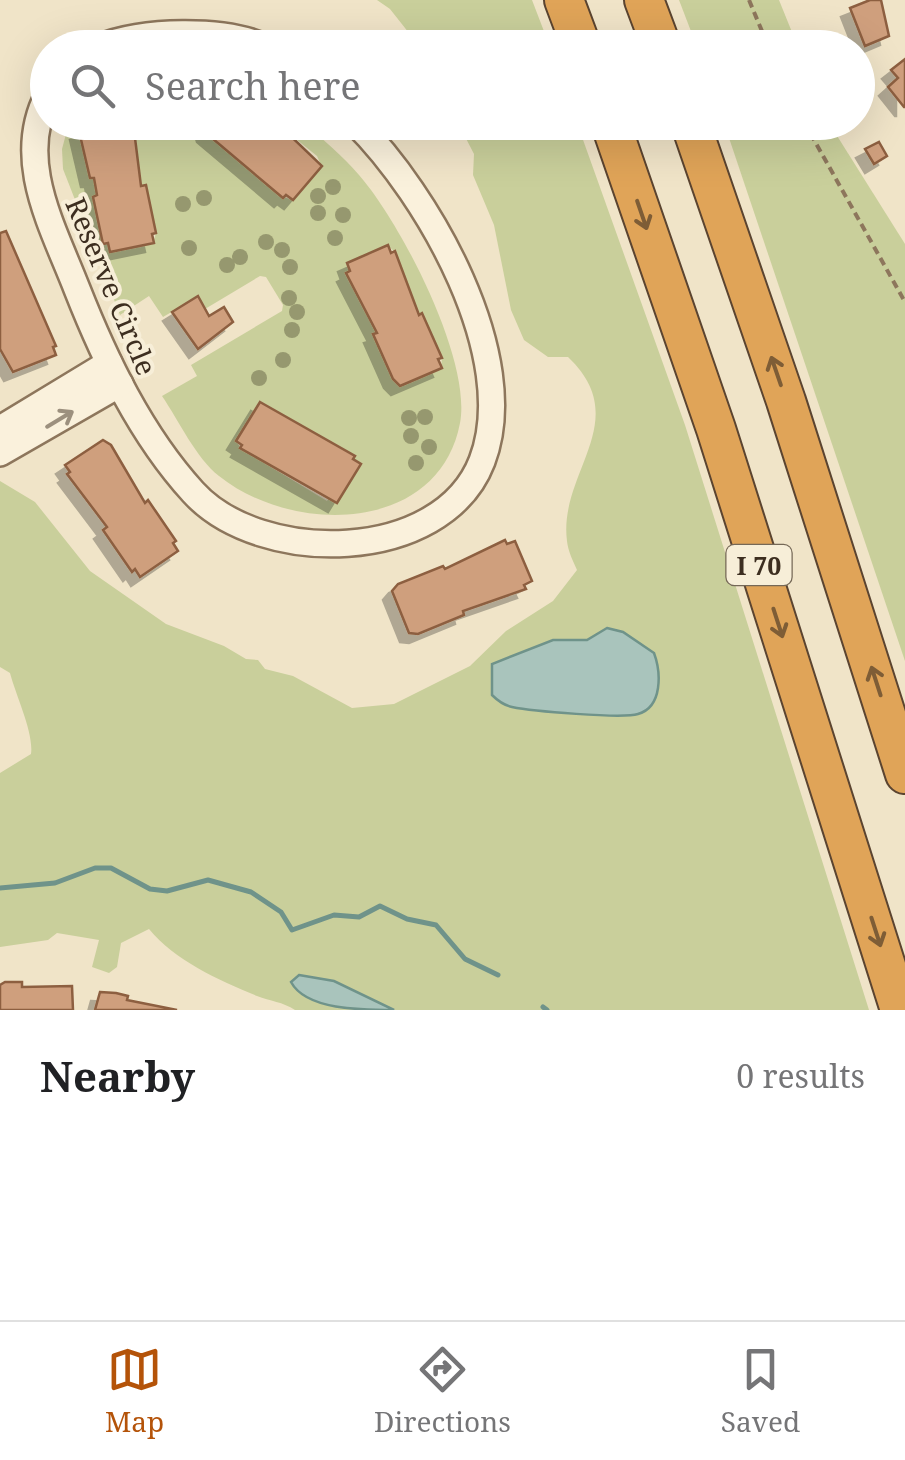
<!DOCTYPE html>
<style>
body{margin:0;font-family:"Noto Serif",serif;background:#f2f2f2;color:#202124}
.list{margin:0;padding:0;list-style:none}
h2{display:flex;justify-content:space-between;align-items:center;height:130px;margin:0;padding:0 40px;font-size:42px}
h2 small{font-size:32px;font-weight:400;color:#757577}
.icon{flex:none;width:55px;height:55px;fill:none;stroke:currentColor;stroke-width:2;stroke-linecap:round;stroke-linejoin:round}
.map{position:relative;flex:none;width:905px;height:1010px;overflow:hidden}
.search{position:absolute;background:#fff;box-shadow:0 10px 40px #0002;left:30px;right:30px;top:30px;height:110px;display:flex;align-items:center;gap:25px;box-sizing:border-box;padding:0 35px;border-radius:55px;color:#757577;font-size:38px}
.sheet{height:310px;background:#fff}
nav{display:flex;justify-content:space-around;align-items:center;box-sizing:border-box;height:140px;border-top:2px solid #e0e0e0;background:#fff;font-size:28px;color:#757577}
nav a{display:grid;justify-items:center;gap:5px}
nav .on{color:#b45309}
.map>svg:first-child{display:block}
</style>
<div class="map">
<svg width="905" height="1010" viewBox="0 0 905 1010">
<defs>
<filter id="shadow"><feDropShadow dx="-9" dy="9" stdDeviation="0" flood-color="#0004"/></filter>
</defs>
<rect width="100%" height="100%" fill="#f0e4c8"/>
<!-- green -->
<g fill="#c9cf9b" fill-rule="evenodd">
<path d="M377,0H532L550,47H420L390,9Z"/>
<path d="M679,0H779L798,47H697Z"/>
<path d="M69,123H82L90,178H94L97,195L93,197L103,243H108L110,252L153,243L156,233L146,186H141L133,123H203L206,134L283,197L293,200L321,165L317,156L276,123H305C323,140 343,156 359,175C401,223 472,360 460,423C439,534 292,535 219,476C196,458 179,421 162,396L197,376L191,365L282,311L283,305L266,277L260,276L205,309L197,297L163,317L149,296L120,315L63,169L62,149ZM387,245L395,252L419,315L423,314L442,357L441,368L401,386L393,379L373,335L377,333L346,273L350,271L347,263ZM260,402L354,455L327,501L241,449L236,440Z"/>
<path d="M458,123H577L685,425L869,1010H295C283,1002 270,1001 257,996C219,980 175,961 149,929L121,943L117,967L109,973L92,967L99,940L57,933L48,940L0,947V773L31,754C34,733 16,696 10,673L0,667V481L35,502L90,571L166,624L224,646L246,659L258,660L265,669L293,676L352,708L394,704L470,666L506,631L553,601L577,570C573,561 568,551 567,541C558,472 635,421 568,357H548L524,340L511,310L494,225L473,175L474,154Z"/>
<path d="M724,123H829L905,244V661Z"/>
</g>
<!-- water -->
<g fill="#a9c4bc" stroke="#6f938a" stroke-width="2.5">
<path d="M607,628L623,632L654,653C661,672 663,707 638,714C622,719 531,711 512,707C503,705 498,701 492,695V664L553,640H587Z"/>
<path d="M299,975L334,981L394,1010C361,1010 306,1010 291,982Z"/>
</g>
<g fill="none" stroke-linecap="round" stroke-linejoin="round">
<!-- stream -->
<g stroke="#6f938a" stroke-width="5">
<path d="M0,888L55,883L95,868H111L150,889L167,891L208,880L251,892L281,912L292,930L334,915L359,917L380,906L407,919L436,925L465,959L498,975"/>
<path d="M543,1007L547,1010"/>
</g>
</g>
<!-- building -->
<g fill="#cf9f7d" stroke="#8d5f41" stroke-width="2.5" filter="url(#shadow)">
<path d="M870,0H881L889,36L865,46L850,8Z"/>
<path d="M905,59V107H904L888,87L898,78L891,70Z"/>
<path d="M82,122H133L141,186L146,185L156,233L152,234L154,243L110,252L108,243L103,244L93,197L97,195L94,178H90L79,131L83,130Z"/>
<path d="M203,122H276L322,166L293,200L286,195L283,198L206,133Z"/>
<path d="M879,142L887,156L874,164L865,149Z"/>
<path d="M6,231L56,346L53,347L56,355L13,372L0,349V233Z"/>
<path d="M388,245L391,253L395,251L419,315L422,313L442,358L438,359L442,368L400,386L393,379L373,334L377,333L346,273L350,271L347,263Z"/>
<path d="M198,296L209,316L224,307L233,322L198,349L172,312Z"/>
<path d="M260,402L355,456L353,459L361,464L337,503L240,448L242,445L236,441Z"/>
<path d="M103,440L111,445L145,503L148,500L176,541L173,543L178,551L140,577L135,569L132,572L103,530L107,527L67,474L70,472L65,465Z"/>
<path d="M505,540L507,544L515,541L532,581L524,585L526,589L463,611L464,615L418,634L409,633L392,591L398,584L443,566L445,569Z"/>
<path d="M5,982H22V987L72,986L73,1010H0V985Z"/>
<path d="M100,992L116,993L128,996L127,1000L177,1010H95Z"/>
</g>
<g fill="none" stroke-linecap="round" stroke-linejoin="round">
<defs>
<g id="minor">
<path d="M99,48C139,30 226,28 266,48"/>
<path d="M48,95C14,160 53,227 77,289C105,360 141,435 193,492C260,566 442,565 482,461C522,357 428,194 355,122"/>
<path d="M0,429L109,363"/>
<path d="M0,453L120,384"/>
</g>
<g id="highway">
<path d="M564,0L582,48"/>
<path d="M644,0L662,48"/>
<path d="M610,122L716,429L900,1010"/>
<path d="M690,122L786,401L905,774"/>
</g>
</defs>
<!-- minor casing -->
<use href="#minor" stroke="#8d765c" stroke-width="30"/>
<!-- highway casing -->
<use href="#highway" stroke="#5b4430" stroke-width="42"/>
<!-- path -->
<g stroke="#8d765c" stroke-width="4" stroke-dasharray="8 5" stroke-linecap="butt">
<path d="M749,0L769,48"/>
<path d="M804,122L905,302"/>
</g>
<!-- minor -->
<use href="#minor" stroke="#faf1dc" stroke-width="25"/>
<!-- highway -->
<use href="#highway" stroke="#e0a458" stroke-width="38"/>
</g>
<!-- trees -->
<g fill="#96986f">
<circle cx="333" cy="187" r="8"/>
<circle cx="318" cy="196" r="8"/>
<circle cx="204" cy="198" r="8"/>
<circle cx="183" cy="204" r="8"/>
<circle cx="318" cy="213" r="8"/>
<circle cx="343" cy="215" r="8"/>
<circle cx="335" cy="238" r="8"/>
<circle cx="266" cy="242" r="8"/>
<circle cx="189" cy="248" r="8"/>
<circle cx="282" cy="250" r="8"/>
<circle cx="240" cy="257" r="8"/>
<circle cx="227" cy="265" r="8"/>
<circle cx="290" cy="267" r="8"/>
<circle cx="289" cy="298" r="8"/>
<circle cx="297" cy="312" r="8"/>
<circle cx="292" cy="330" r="8"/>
<circle cx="283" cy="360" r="8"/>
<circle cx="259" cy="378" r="8"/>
<circle cx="425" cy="417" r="8"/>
<circle cx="409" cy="418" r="8"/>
<circle cx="411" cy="436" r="8"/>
<circle cx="429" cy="447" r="8"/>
<circle cx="416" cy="463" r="8"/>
</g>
<!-- one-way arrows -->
<defs><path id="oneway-shaft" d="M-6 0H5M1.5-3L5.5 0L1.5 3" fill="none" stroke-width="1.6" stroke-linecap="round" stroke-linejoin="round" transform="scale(2.5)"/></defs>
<g stroke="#7e5d36">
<use href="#oneway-shaft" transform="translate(642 215) rotate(71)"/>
<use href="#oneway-shaft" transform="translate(776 371) rotate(-109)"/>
<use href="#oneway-shaft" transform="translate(778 623) rotate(72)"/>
<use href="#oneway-shaft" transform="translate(876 681) rotate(-108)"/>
<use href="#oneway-shaft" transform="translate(876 932) rotate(72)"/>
</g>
<use stroke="#9c907e" href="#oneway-shaft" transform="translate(60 419) rotate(-31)"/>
<g text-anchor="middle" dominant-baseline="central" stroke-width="8" stroke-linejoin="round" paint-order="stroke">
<!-- shield labels -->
<rect fill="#f7eed8" stroke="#756857" stroke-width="2.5" x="726.5" y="545" width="65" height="40" rx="8"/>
<g font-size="25" font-weight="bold" fill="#3d2e20">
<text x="759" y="565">I 70</text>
</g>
<!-- street labels -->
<g font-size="28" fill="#3d2e20" stroke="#f7eed8">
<text transform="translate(112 286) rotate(67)">Reserve Circle</text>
</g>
</g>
</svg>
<div class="search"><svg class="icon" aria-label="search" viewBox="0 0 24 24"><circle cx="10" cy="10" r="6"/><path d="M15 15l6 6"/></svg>Search here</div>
</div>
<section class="sheet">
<h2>Nearby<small>0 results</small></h2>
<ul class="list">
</ul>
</section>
<nav>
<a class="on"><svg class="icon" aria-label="map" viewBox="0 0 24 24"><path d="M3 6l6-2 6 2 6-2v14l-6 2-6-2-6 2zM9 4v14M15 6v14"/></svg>Map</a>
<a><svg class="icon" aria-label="directions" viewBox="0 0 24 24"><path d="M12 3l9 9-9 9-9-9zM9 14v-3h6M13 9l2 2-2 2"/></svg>Directions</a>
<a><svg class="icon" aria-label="saved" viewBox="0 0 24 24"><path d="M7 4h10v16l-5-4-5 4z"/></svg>Saved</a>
</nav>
